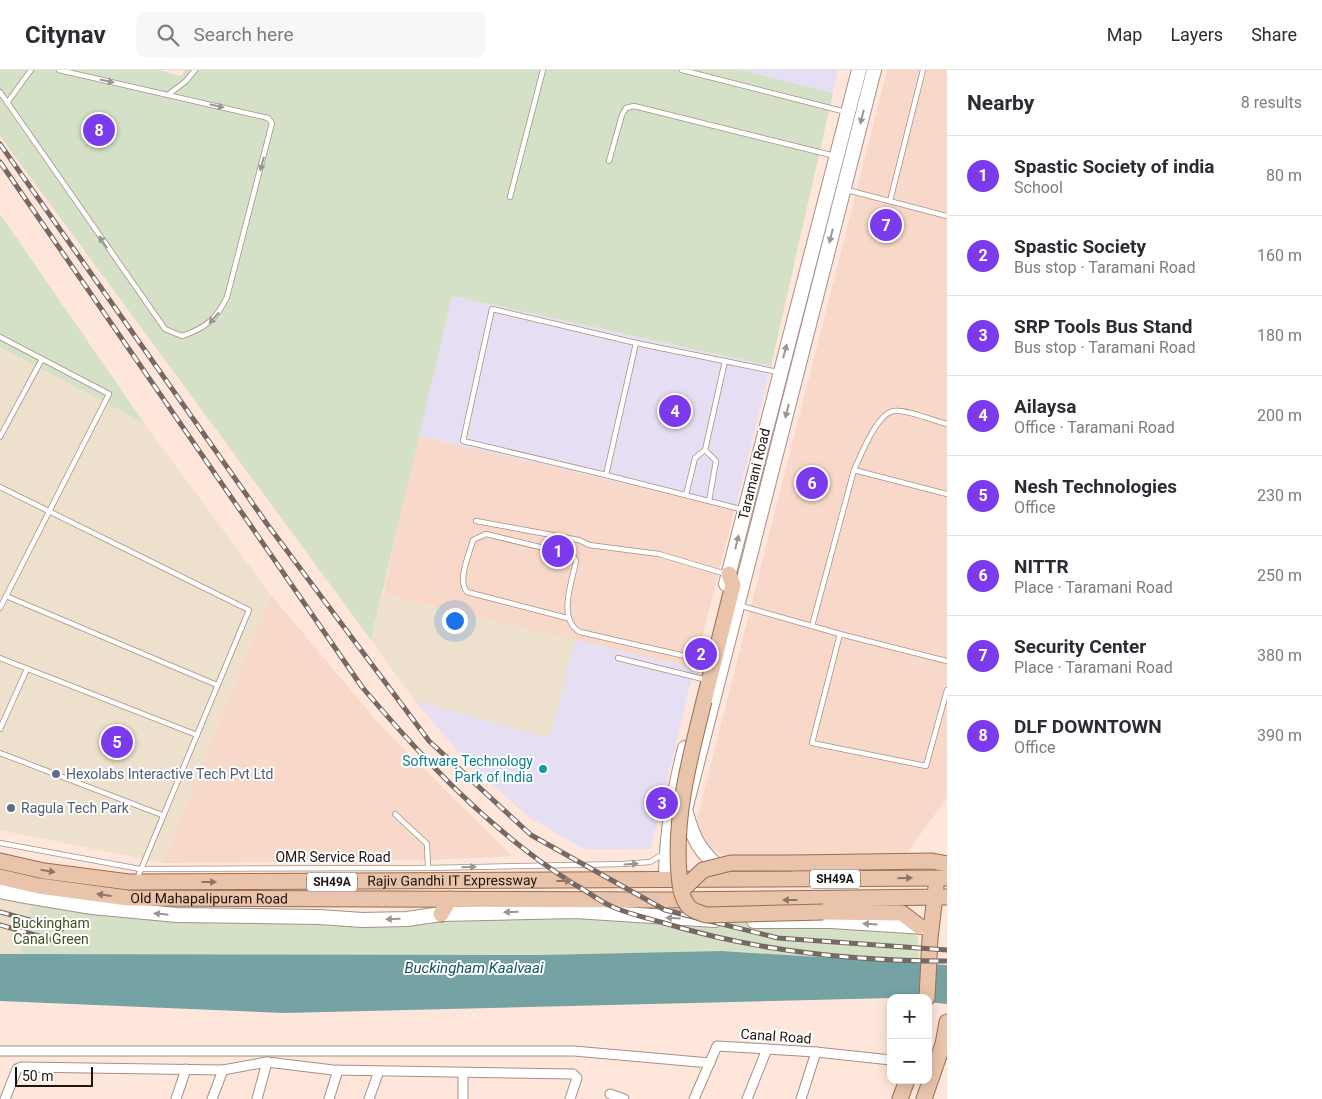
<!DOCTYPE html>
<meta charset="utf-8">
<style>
body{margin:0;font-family:Roboto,sans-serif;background:#f7f7f7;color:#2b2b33}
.controls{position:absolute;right:15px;bottom:15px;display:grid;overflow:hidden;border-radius:10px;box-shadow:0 2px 12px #0003}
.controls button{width:45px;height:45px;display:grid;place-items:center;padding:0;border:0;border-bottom:1px solid #e1e1e2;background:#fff;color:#2b2b33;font:25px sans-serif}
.scale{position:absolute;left:15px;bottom:12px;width:78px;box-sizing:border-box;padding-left:5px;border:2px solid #1d1511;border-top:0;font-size:14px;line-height:18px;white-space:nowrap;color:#1d1511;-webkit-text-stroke:4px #fff;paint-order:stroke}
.you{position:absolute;left:454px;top:550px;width:18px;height:18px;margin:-12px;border:4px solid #fff;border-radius:50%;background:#1a73e8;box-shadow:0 0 0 8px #1a73e833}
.badge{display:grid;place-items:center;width:32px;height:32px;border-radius:50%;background:#7c3aed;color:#fff;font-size:16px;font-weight:700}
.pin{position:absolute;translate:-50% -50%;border:2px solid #fff;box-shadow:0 1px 5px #0006}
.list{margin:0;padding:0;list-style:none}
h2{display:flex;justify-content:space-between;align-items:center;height:65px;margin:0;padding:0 20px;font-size:21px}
h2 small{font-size:16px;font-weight:400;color:#7c7c81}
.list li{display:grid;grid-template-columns:32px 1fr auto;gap:15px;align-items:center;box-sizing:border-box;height:80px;padding:0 20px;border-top:1px solid #e1e1e2}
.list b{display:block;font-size:19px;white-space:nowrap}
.list p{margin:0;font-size:16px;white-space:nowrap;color:#7c7c81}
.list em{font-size:16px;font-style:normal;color:#7c7c81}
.icon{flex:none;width:28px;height:28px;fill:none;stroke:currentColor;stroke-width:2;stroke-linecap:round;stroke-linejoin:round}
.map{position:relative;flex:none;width:947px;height:1029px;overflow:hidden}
header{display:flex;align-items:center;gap:30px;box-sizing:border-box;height:70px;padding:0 25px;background:#fff;border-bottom:1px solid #e1e1e2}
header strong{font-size:24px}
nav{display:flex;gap:28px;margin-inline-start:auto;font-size:18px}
.search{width:350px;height:45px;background:#f7f7f7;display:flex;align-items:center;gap:12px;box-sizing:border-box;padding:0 18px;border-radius:10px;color:#7c7c81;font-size:19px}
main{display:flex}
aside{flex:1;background:#fff}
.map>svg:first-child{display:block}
</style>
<header>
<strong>Citynav</strong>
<div class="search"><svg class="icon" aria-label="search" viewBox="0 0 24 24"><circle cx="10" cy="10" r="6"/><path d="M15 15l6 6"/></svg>Search here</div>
<nav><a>Map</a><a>Layers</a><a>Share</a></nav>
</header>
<main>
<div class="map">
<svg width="947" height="1029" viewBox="0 0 947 1029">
<rect width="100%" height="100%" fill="#ffe6db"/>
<!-- commercial -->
<g fill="#e6def3">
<path d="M741,0H838L833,23Z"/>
<path d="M452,226L771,296L735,439L418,366Z"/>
<path d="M575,569L694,598L651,779H584L530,748L466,691L415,631L550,668Z"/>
</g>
<!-- industrial -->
<g fill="#ede0cc">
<path d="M0,277L144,353L271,525L163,793L0,760Z"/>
<path d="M383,524L575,569L550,668L415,631L371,570Z"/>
<path d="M0,827L32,833L21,885L0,884Z"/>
</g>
<!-- built -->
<g fill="#f8d8c9">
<path d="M887,0H947V728L906,784L725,786L705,775L697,749Z"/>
<path d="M418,366L735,439L694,598L383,524Z"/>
<path d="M271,525L381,656L512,786L428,790L163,793Z"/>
</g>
<!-- green -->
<g fill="#d4e1c7">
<path d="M0,0H159L181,6L185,0H741L833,23L771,296L452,226L371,570L0,66Z"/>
<path d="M0,144L144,353L0,277Z"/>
<path d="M32,833L336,856L388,855L465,848L605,846L787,850L913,860L918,868L919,894L721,881L538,885H21Z"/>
</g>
<!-- water -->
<path fill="#75a3a4" d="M721,881L947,895V934L928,932V928H891L284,943L0,931V884L538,885Z"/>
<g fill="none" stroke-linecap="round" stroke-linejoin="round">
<defs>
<g id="lane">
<path d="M682,0L846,42"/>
<path d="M0,22L165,259L182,266C205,258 216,250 227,227L272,53L268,48L59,0"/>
<path d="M169,24L186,11L195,0"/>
<path d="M7,33L31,0"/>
<path d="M609,91L622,45L626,38L634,36L835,86"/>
<path d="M847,120L947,146"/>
<path d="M510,127L543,0"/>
<path d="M890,131L923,0"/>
<path d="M0,267L109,324L0,538"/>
<path d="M0,367L42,289"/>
<path d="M854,400C861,385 877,343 894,341C906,339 934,351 947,354"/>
<path d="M606,405L463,371L492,239L636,273"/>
<path d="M0,417L249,540L137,809"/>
<path d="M686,425L695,388L705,380"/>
<path d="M709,431L716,391L705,380L725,291"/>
<path d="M744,440L606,405L636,273L778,302"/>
<path d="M476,451L579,470L589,475L659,484L726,504"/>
<path d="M6,526L217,615"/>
<path d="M738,535L840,564L947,591"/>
<path d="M567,548L467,522C457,510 469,485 473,470L486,464L573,485L576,491C572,512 557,549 580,562L707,591"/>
<path d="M812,556L854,400L947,424"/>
<path d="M840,564L812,673L926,696L947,620"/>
<path d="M0,588L197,665"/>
<path d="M618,588L703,609"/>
<path d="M0,659L27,599"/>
<path d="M0,683L162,745"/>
<path d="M395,744L427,774L428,798"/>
<path d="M0,773L140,799L428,798L623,794L650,792L665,783"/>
</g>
<g id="street">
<path d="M0,981H574L710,993"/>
<path d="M463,1003V1029"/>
<path d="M610,1024L624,1029"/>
<path d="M5,1029L17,999L21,997L223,1000L267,992L333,1000L573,1004L577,1008L570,1029"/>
<path d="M176,1029L186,999"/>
<path d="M212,1029L223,1000"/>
<path d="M257,1029L267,992"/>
<path d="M329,1029L338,1000"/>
<path d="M369,1029L379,1001"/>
<path d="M694,1029L717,976L816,982L891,990"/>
<path d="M747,1029L767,979"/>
<path d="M801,1029L816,982"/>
</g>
<g id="secondary">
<path d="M726,514L859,0"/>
<path d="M724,802C699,781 694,771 685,740L874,0"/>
<path d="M666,810C666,764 674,722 685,678"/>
<path d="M0,821L20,825L28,822"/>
<path d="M20,825L92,837L177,845L319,847L363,850L407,849L441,844L575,841L715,850"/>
<path d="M754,851H831L925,857"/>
</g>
<g id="primary">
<path d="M704,631L733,515L729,504"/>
<path id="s1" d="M0,791L44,801L129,812L947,808"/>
<path d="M793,793L932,791L947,794"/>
<path id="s2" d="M0,807L39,816L128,828L666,830L947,827"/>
<path d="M823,842L902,843L919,856"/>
<path d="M441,844L450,829"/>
<path d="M927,928L930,868L936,817"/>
<path d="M900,1029L907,1010"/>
<path d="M924,1029L943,974L947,952"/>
</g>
</defs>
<!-- lane casing -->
<use href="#lane" stroke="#a69086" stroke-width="6"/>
<!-- street casing -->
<use href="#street" stroke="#a69086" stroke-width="11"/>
<!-- secondary casing -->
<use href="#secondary" stroke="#a69086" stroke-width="16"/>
<!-- primary casing -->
<use href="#primary" stroke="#986d50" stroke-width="17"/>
<!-- lane -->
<use href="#lane" stroke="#fff" stroke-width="4.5"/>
<!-- street -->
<use href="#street" stroke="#fff" stroke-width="9"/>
<!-- secondary -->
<use href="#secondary" stroke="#fff" stroke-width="14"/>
<!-- primary -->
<use href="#primary" stroke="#e9c4aa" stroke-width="15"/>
<defs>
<g id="rail">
<path d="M0,74L267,454L429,671L531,765L665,840L778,868L947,880"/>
<path d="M0,92L362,617C425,691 491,762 574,814C587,821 600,832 613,837C629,844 647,848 664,853C756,881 851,891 947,891"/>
<path d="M0,842L62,859"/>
<path d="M0,855L56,871"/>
</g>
</defs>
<!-- rail casing -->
<use href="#rail" stroke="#776861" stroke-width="5"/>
<!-- rail -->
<use href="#rail" stroke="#fff" stroke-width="3" stroke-dasharray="9" stroke-linecap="butt"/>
<defs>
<g id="primary-bridge">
<path d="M704,631C690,688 674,745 679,804C680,815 681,828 689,837C693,841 700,843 706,845L823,842"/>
<path d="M681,821L703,800L731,793H793"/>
</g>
</defs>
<!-- primary-bridge casing -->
<use href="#primary-bridge" stroke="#986d50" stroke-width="17" stroke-linecap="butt"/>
<!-- primary-bridge -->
<use href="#primary-bridge" stroke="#e9c4aa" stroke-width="15"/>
</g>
<!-- one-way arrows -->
<defs><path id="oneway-solid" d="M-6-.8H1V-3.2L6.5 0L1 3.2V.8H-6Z" transform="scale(1.25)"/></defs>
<g fill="#999694">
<use href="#oneway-solid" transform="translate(107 11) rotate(12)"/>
<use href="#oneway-solid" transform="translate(217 36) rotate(13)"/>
<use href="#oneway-solid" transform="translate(862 47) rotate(104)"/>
<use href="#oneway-solid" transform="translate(262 94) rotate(105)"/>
<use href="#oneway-solid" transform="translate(831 166) rotate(104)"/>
<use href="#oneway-solid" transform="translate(103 172) rotate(-124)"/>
<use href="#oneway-solid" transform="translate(214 248) rotate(133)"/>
<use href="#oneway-solid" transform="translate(785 281) rotate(-75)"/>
<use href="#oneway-solid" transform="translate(787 341) rotate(104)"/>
<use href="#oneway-solid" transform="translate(737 472) rotate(-76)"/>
<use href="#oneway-solid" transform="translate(631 794) rotate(-4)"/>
<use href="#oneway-solid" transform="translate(469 797) rotate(-1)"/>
<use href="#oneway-solid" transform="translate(511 842) rotate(179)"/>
<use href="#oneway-solid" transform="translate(161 844) rotate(-174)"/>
<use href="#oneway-solid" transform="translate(673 848) rotate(-176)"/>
<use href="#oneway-solid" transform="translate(393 849) rotate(179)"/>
<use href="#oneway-solid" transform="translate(870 854) rotate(-177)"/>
</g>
<g fill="#8d7565">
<use href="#oneway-solid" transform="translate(48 801) rotate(9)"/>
<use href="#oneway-solid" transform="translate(905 808) rotate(-1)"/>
<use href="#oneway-solid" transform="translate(564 811)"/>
<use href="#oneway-solid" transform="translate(209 812)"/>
<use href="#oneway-solid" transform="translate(104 825) rotate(-172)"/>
<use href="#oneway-solid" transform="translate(790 830) rotate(180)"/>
</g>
<!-- markers -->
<circle fill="#0f9aa8" stroke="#fff" stroke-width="2" cx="543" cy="699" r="5"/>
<g fill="#5c6f8a" stroke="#fff" stroke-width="2">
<circle cx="56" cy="704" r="5"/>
<circle cx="11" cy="738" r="5"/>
</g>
<g text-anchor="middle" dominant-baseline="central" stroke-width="4" stroke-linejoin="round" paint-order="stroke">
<!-- shield labels -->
<g fill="#fff" stroke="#615b58" stroke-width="1">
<rect x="810" y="799.5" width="50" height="19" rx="4"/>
<rect x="307" y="802.5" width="50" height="19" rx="4"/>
</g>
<g font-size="12" font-weight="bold" fill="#1d1511">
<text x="835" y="809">SH49A</text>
<text x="332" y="812">SH49A</text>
</g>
<!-- street labels -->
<g font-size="14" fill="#1d1511" stroke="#fff">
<text transform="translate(754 404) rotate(-76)">Taramani Road</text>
<text x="333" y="787">OMR Service Road</text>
<text stroke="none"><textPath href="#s1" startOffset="454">Rajiv Gandhi IT Expressway</textPath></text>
<text stroke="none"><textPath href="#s2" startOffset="211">Old Mahapalipuram Road</textPath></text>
<text transform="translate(776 966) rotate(4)">Canal Road</text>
</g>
<!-- culture labels -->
<g font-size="14" fill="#0d838f" stroke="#fff" text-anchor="end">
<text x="533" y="691">Software Technology<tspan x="533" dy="16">Park of India</tspan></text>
</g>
<!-- service labels -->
<g font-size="14" fill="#4e5e75" stroke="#fff" text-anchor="start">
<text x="66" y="704">Hexolabs Interactive Tech Pvt Ltd</text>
<text x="21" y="738">Ragula Tech Park</text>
</g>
<!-- park labels -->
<g font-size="14" fill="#3c5220" stroke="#fff">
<text x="51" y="853">Buckingham<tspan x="51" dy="16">Canal Green</tspan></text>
</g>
<!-- water labels -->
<g font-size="15" font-style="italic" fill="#125557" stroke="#fff">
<text x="474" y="898">Buckingham Kaalvaai</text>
</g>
</g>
</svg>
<div class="controls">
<button>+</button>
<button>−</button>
</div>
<div class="scale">50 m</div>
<div class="you"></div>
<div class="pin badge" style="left:558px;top:481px">1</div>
<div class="pin badge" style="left:701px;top:584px">2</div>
<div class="pin badge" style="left:662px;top:733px">3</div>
<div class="pin badge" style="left:675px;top:341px">4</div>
<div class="pin badge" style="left:117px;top:672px">5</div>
<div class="pin badge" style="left:812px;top:413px">6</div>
<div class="pin badge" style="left:886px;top:155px">7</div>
<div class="pin badge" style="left:99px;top:60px">8</div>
</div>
<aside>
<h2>Nearby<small>8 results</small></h2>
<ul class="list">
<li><span class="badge">1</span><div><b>Spastic Society of india</b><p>School</p></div><em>80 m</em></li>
<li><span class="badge">2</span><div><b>Spastic Society</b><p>Bus stop · Taramani Road</p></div><em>160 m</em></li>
<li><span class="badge">3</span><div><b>SRP Tools Bus Stand</b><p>Bus stop · Taramani Road</p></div><em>180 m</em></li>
<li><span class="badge">4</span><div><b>Ailaysa</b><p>Office · Taramani Road</p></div><em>200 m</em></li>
<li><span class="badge">5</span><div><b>Nesh Technologies</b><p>Office</p></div><em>230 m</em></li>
<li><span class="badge">6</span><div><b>NITTR</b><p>Place · Taramani Road</p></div><em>250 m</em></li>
<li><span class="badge">7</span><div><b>Security Center</b><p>Place · Taramani Road</p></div><em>380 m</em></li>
<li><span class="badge">8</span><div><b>DLF DOWNTOWN</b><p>Office</p></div><em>390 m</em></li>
</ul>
</aside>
</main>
